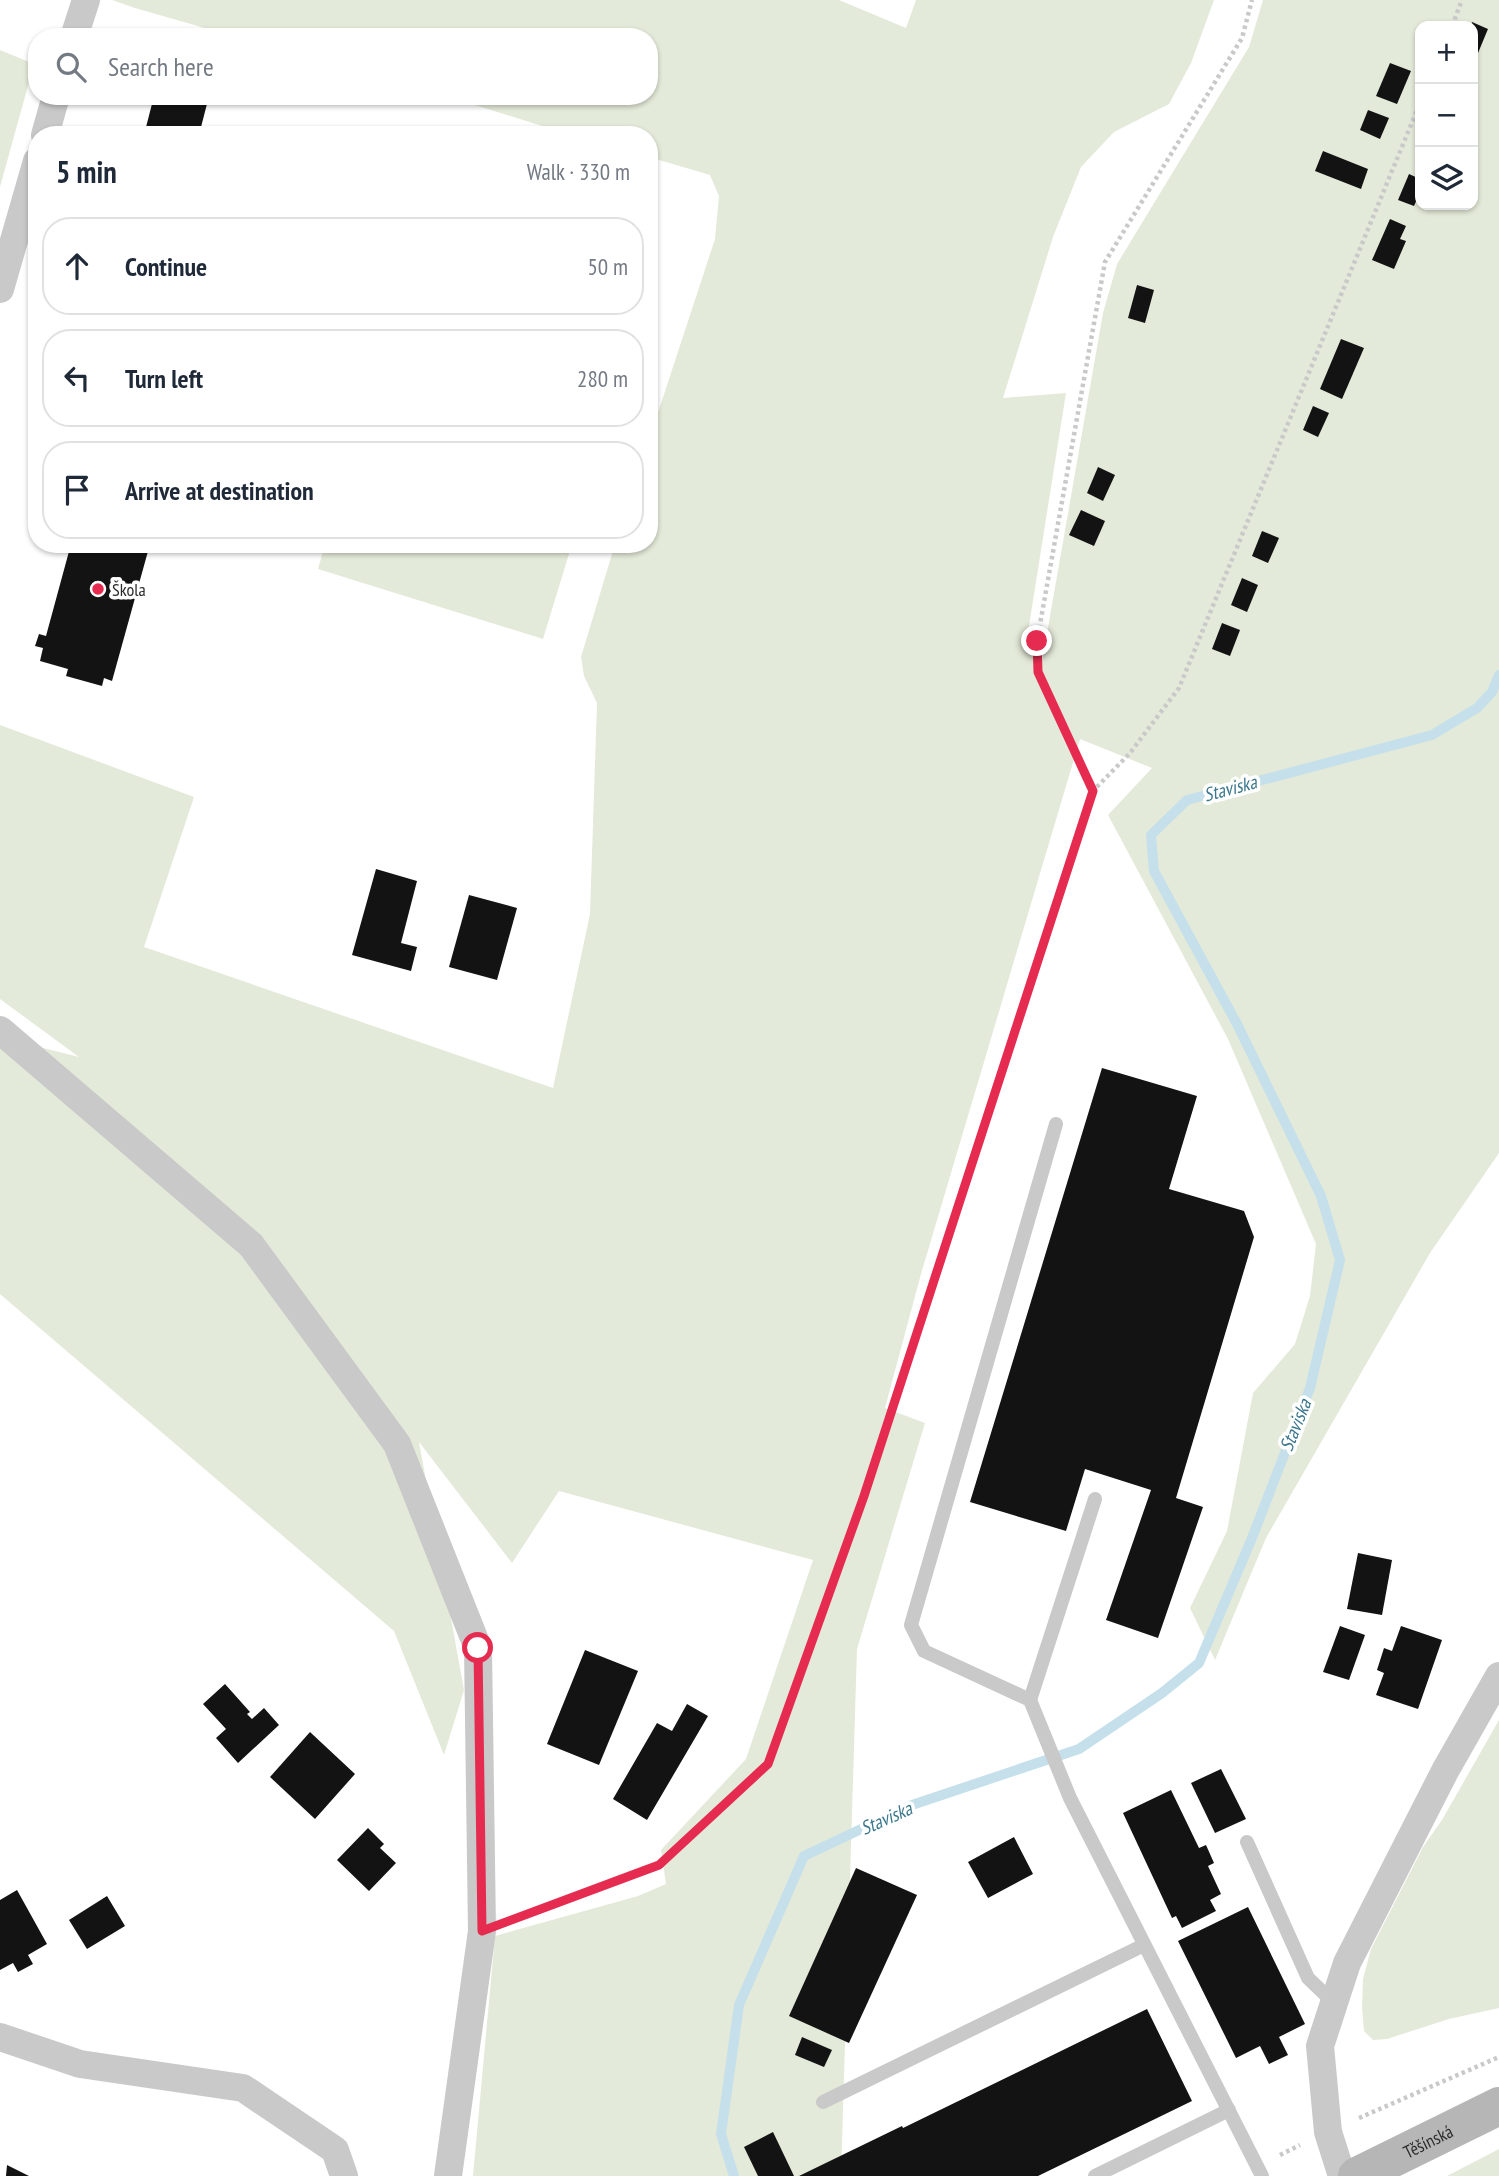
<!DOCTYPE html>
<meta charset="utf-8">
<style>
body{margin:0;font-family:"PT Sans Narrow",sans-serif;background:#f6f6f7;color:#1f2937}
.controls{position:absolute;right:21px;top:21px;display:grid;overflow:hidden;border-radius:14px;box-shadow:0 2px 5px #0004}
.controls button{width:63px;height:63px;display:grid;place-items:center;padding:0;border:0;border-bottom:2px solid #e0e1e3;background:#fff;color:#1f2937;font:35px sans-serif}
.stop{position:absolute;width:21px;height:21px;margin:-16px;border:5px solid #e52c50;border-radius:50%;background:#fff}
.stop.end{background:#e52c50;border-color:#fff;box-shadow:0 2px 7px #0008}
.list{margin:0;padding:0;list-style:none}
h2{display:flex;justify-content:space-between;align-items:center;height:91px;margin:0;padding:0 28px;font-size:30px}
h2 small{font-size:23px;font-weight:400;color:#747a83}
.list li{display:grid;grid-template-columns:46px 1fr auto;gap:21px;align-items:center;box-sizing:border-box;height:98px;margin:0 14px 14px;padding:0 14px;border:2px solid #e0e1e3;border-radius:28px}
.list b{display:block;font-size:26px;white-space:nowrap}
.list em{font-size:23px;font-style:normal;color:#747a83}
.icon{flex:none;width:38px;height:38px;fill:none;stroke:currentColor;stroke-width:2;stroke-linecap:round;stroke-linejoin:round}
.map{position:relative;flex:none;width:1499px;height:2176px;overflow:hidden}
.search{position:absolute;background:#fff;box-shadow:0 2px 5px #0004;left:28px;top:28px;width:630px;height:77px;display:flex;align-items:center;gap:18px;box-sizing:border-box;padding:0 24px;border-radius:28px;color:#747a83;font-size:26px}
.panel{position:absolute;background:#fff;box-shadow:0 2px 5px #0004;left:28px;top:126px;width:630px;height:427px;border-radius:28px}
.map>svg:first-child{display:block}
</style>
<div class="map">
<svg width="1499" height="2176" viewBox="0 0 1499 2176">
<rect width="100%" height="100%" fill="#fff"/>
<!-- green -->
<g fill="#e4ead9" fill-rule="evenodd">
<path d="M112,0H839L906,28L916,0H1214L1191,63L1169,104L1114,132L1081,167L1053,237L1003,398L1066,393L1025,651L1042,662L1103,313L1117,264L1249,47L1263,0H1499V1153L1430,1253L1266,1538L1215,1660L1190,1608L1227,1531L1253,1393L1295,1344L1310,1296L1316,1244L1228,1039L1108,815L1152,768L1080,739L921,1274L885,1408L925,1423L857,1649L841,2176H473L495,1936L638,1896L666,1884L661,1850L746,1759L813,1560L559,1491L512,1563L419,1442L464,1690L444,1755L394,1631L0,1294V1037L79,1057L0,999V725L194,797L144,947L553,1088L590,914L597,703L584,676L581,657L615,544H649V440L715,239L719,196L710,175L649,157V135H571L446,96H649V37H236L135,8ZM1420,26H1473V205H1420Z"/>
<path d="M0,50L34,64L0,187Z"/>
<path d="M325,544H572L543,639L318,569Z"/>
<path d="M1499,1720V2008L1449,2019L1387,2039L1373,2040L1364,2031L1362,2007L1363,1979L1371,1949L1423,1847L1442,1820Z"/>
<path d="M1499,2149V2176H1447Z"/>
</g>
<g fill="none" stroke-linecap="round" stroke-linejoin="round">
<!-- stream -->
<path stroke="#c5e0ea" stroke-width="10" d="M734,2176L721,2134L739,2005L804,1856L912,1805L1079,1749L1162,1693L1199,1663L1252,1538L1310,1388L1340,1260L1321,1196L1237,1024L1154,871L1151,835L1187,800L1432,735L1477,708L1492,692L1499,675"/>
</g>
<!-- building -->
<g fill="#131313">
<path d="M1472,22L1488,29L1478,53L1473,51V26H1471Z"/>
<path d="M1390,63L1411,71L1397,104L1376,96Z"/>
<path d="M154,96H209L199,135H144Z"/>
<path d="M1368,110L1389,118L1380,139L1360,130Z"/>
<path d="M1323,151L1368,169L1361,189L1315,171Z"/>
<path d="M1409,174L1420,179V192L1414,206L1398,200Z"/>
<path d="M1390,219L1406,226L1400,239L1406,241L1394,269L1372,260Z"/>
<path d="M1137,285L1154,290L1145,323L1128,318Z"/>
<path d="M1341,339L1364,348L1342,399L1320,389Z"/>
<path d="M1313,406L1329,413L1318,437L1303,430Z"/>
<path d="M1098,467L1115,475L1103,501L1087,493Z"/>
<path d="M1081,510L1105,521L1094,546L1069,535Z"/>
<path d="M1262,531L1279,538L1268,563L1252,556Z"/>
<path d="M71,544H150L112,681L104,678L102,686L66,676L68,669L40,661L43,648L35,646L39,634L46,636Z"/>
<path d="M1242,578L1258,585L1247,612L1231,605Z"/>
<path d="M1222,623L1240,630L1230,656L1212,649Z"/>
<path d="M376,869L417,881L401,943L417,947L411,971L352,955Z"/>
<path d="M469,895L517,908L497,980L449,967Z"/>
<path d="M1102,1068L1197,1096L1169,1189L1244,1211L1254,1237L1176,1498L1203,1507L1158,1638L1106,1620L1151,1490L1085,1469L1066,1531L970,1502Z"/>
<path d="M1358,1553L1392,1560L1382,1615L1347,1609Z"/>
<path d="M1340,1626L1365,1635L1349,1680L1323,1672Z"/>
<path d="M1401,1626L1442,1640L1418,1709L1376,1695L1384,1673L1377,1670L1384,1648L1392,1651Z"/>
<path d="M585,1650L638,1671L599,1765L547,1744Z"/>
<path d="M225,1684L250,1712L247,1714L252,1719L264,1708L279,1725L238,1763L216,1738L226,1729L203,1704Z"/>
<path d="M687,1704L708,1716L647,1820L613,1799L657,1723L672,1731Z"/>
<path d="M310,1732L355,1774L315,1819L270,1777Z"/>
<path d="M1221,1769L1246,1819L1215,1833L1191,1783Z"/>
<path d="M1171,1790L1199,1848L1206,1845L1214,1863L1208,1866L1221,1894L1210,1900L1216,1911L1182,1928L1176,1916L1172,1918L1123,1813Z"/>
<path d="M368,1828L384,1844L380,1848L396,1863L369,1891L337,1860Z"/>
<path d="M1014,1837L1033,1874L988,1898L968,1862Z"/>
<path d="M856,1868L917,1895L849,2043L789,2016Z"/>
<path d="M17,1890L47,1944L28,1955L33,1964L18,1972L13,1963L0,1970V1900Z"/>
<path d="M107,1896L125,1926L87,1949L69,1920Z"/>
<path d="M1248,1907L1305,2024L1279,2037L1288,2055L1269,2064L1260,2046L1236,2058L1178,1941Z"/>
<path d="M1147,2009L1192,2101L1038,2176H799L902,2126L903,2128Z"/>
<path d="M802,2037L832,2050L824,2067L795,2055Z"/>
<path d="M773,2132L794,2176H758L744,2147Z"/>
<path d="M7,2165L29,2176H6Z"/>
</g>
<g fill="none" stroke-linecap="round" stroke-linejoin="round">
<!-- path -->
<g stroke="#c9c9c9" stroke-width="4.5" stroke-dasharray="3.5 3.5" stroke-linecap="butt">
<path d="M1452,26L1462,0"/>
<path d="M1093,791L1038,672L1037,641L1105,262L1242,38L1252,0"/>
<path d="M512,1920L659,1865L768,1764L864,1496L1093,791L1130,753L1179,688L1420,103"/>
<path d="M1359,2118L1499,2057"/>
<path d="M1280,2155L1300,2145"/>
</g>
<!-- service -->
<g stroke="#c9c9c9" stroke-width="14">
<path d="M1095,1499L1030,1700L1070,1798L1262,2176"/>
<path d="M1030,1700L924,1651L911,1625L1056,1124"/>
<path d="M1247,1842L1308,1978L1334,2003"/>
<path d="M823,2102L1144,1945"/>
<path d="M1095,2176L1229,2110"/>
</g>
<!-- minor -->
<g stroke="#c9c9c9" stroke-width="28">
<path d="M74,37L86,0"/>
<path d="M45,135L56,96"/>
<path d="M0,289L37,161"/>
<path d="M0,1030L251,1245L397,1444L478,1648L482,1931L448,2176"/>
<path d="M0,2037L80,2064L243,2088L335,2150L344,2176"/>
<path d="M1342,2176L1328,2132L1320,2046L1334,2003L1347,1963L1445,1771L1499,1676"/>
</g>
<!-- secondary -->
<path stroke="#b6b6b6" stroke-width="38" id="s1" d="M1357,2176L1499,2106"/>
</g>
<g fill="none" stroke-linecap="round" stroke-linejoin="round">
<!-- route -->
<path stroke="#e52c50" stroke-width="9" d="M478,1648L482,1931L659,1865L768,1764L864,1496L1093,791L1038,672L1037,641"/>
</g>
<!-- markers -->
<circle fill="#e52c50" stroke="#fff" stroke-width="2.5" cx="98" cy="589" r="7"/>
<g text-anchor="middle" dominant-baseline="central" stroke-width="7" stroke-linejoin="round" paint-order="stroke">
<!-- poi labels -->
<g font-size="18" fill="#2c2c2c" stroke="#fff" text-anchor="start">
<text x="112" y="589">Škola</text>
</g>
<!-- street labels -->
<g font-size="18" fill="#2c2c2c" stroke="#fff">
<text stroke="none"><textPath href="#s1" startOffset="79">Těšínská</textPath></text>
</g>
<!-- water labels -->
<g font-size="19" font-style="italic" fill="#3b778d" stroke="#fff">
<text transform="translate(1230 788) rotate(-15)">Staviska</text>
<text transform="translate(1295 1425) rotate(-68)">Staviska</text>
<text transform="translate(886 1818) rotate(-24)">Staviska</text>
</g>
</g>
</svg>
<div class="controls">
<button>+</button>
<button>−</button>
<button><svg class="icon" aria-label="layers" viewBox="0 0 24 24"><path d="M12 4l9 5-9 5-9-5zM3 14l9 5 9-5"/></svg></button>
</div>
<div class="stop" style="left:478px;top:1648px"></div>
<div class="stop end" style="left:1037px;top:641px"></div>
<div class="search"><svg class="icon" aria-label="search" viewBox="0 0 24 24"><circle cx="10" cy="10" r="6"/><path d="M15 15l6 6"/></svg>Search here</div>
<section class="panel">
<h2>5 min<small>Walk · 330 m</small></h2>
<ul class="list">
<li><svg class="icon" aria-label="ahead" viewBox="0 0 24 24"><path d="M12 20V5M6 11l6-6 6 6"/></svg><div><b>Continue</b></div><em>50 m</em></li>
<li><svg class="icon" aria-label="left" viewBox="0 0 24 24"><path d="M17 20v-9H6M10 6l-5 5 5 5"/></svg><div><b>Turn left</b></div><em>280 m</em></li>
<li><svg class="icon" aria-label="arrive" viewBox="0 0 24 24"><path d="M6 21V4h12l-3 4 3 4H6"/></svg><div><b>Arrive at destination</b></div></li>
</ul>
</section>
</div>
